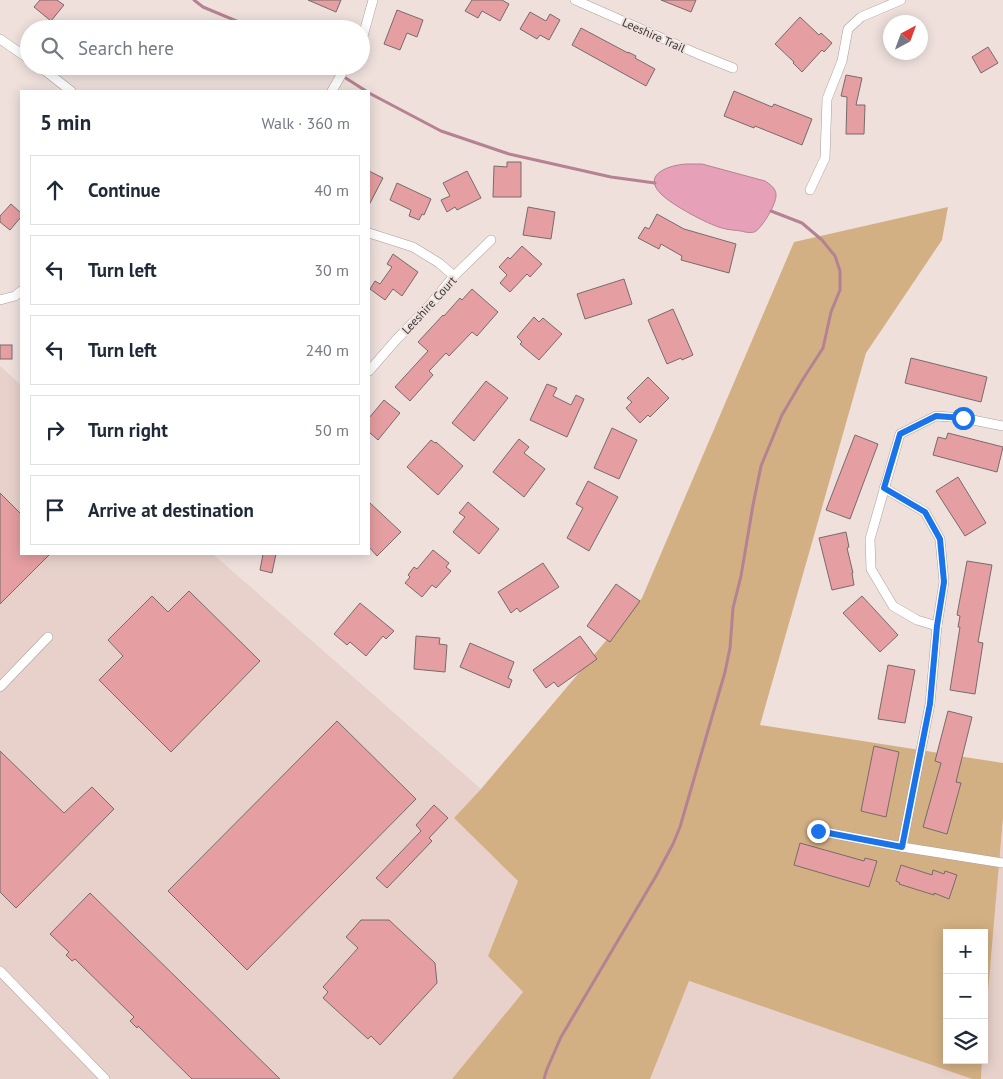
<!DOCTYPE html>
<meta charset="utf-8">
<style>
body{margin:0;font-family:"PT Sans",sans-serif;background:#f2f2f3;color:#1f2937}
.controls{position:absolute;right:15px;bottom:15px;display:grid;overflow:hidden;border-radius:0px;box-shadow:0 2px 12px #0003}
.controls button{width:45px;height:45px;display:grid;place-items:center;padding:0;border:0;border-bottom:1px solid #e0e1e3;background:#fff;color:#1f2937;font:25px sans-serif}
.compass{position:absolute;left:883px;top:15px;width:45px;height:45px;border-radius:50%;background:#fff;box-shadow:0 2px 12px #0003;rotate:41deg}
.stop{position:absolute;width:15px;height:15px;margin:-11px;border:4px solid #1a73e8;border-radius:50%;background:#fff}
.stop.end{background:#1a73e8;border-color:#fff;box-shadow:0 1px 5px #0008}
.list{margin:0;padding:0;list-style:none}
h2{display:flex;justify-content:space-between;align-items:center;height:65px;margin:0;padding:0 20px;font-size:21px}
h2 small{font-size:16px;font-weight:400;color:#747a83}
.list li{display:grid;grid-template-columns:32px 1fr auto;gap:15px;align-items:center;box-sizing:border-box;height:70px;margin:0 10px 10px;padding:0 10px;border:1px solid #e0e1e3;border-radius:0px}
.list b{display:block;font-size:19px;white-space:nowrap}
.list em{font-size:16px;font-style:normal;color:#747a83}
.icon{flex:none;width:28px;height:28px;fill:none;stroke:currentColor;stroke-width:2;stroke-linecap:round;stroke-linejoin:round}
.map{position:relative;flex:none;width:1003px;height:1079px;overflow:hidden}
.search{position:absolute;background:#fff;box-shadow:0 2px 12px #0003;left:20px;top:20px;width:350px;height:55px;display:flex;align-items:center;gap:12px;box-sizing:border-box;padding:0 18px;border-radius:28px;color:#747a83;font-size:19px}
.panel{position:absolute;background:#fff;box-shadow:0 2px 12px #0003;left:20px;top:90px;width:350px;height:465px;border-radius:0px}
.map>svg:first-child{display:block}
</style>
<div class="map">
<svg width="1003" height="1079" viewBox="0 0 1003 1079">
<rect width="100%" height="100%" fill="#efe0dc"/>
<!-- built -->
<g fill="#e8d1cb">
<path d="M0,366L21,385V554H213L481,789L454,818L518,881L488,956L523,992L452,1079H0Z"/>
<path d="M1003,818V1079H981L982,1060H984V1039Z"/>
<path d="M688,981L972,1079H650Z"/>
</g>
<!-- green -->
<path fill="#d3b083" d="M948,207L942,240L866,353L760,725L1003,763V818L984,1039V933H947V1060H982L981,1079H972L689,981L650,1079H452L523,992L488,956L518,881L454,818L481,789L642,598L794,242Z"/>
<!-- water -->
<path fill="#e6a1b9" stroke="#b48292" d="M686,164H702L765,181C776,188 779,193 773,206C771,212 761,228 756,231C752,234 745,232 741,231C735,230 728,230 722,228C707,224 672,205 661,194C641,174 670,165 686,164Z"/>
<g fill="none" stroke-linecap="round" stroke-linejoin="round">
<!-- stream -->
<g stroke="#b48292" stroke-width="3">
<path d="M194,0L203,7L256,29"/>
<path d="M320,66L341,75L366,91"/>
<path d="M369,93L441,131L509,154L611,177L655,183"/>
<path d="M544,1079L547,1069L561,1037L656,876L673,844L680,827L725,672L730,648L733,608L741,576L753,505L761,466L782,415L803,379L823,348L831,312L840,290V271L835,256L822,240L802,223L771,211"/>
</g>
</g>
<!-- building -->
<g fill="#e59ea1" stroke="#786b6b">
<path d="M40,0H57L64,5L51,21L34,7Z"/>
<path d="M308,0H341L336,12Z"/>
<path d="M472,0H502L509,4L500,21L482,11L478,18L465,11Z"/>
<path d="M661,0H696L691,12Z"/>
<path d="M397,10L423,20L417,37L407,33L400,50L384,44Z"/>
<path d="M530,12L546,21L550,14L560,20L549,40L540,35L537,39L520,29Z"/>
<path d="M800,17L819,35L821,33L832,43L824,52L822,50L802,72L793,63L794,62L775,44Z"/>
<path d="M581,28L628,53V52L636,56L635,58L655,69L646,86L572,45Z"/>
<path d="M988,47L998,63L981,73L972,57Z"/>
<path d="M846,75L862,78L856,105H865L864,134H846L847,97L841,96Z"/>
<path d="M734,91L772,107L774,104L812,119L802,145L755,126L754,128L724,116Z"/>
<path d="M507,162H521V197H493L494,166L507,167Z"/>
<path d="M369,171L383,178L369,205Z"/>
<path d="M467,171L481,198L457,210L455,207L447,212L441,200L450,196L443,183Z"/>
<path d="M397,183L431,199L424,215L422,214L419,220L409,216L411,210L390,200Z"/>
<path d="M11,204L21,213V217L10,230L0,222V216Z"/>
<path d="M528,207L555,212L551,239L523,235Z"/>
<path d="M657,214L684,229L736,244L729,273L681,260L682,256L661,244L659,249L638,238L645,227L649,229Z"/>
<path d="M522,246L542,264L530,277L527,274L510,292L500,283L507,275L499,267L508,257L510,259Z"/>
<path d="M393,254L418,272L402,296L393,289L385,300L370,289L375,281L380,284L392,267L387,264Z"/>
<path d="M624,279L632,304L585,319L577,294Z"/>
<path d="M472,289L498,312L477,336L472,332L449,356L446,353L429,371L433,375L410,401L395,387L428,351L418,342L443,315L444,316L460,298L462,300Z"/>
<path d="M673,309L693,355L682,360L681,358L667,364L648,320Z"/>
<path d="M534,317L539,322L543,318L562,334L539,360L520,344L522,342L517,337Z"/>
<rect x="0" y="345" width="12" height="14"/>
<path d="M911,358L987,377L981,402L905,383Z"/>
<path d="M648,377L669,398L650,417L648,415L640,423L626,408L632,402L627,398Z"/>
<path d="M486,381L508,398L474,441L452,423Z"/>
<path d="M547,384L557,388L553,396L571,405L576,395L584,399L567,437L530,420Z"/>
<path d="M384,400L400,413L378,440L369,432V418Z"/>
<path d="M612,428L637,440L619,479L594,468Z"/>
<path d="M948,433L1003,447L997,472L933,455L938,437L946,439Z"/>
<path d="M855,435L878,444L850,519L826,510Z"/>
<path d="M519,439L529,447L524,453L545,469L524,497L493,472Z"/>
<path d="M431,440L435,443L436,442L463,466L438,495L407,467Z"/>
<path d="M958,477L986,523L965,536L936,491Z"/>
<path d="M588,481L618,497L589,551L567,538L583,508L576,504Z"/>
<path d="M0,493L21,514V554H50L0,604Z"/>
<path d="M369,502L401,532L377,556L369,547Z"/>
<path d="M468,502L499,529L479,554L453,532L465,517L459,513Z"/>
<path d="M846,532L849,547L847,548L853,573H852L854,585L832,590L819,538Z"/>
<path d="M433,550L449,563L446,567L451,571L436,588L432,585L422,597L405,583L410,577L408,575L414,567L417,569Z"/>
<path d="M263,554H276L272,573L260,570Z"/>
<path d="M967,561L992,565L978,642L983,643L975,694L950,690L960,627H958L960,616L957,615Z"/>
<path d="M543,563L559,587L520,612L517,608L511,613L498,592Z"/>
<path d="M616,584L640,601L610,642L587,626Z"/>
<path d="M189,591L260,661L171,752L99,680L123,656L108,640L152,596L168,612Z"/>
<path d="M862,596L898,635L880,652L843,613Z"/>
<path d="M360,603L394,631L386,639L383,636L366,656L350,642L347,645L334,634Z"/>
<path d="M416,636L440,638L439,644L447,645L445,672L414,669Z"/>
<path d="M580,636L597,659L558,687L554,682L546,688L533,670Z"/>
<path d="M470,643L514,662L508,678L512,680L509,688L460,667Z"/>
<path d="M888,665L915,670L905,723L878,719Z"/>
<path d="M948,711L972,717L956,782L961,783L947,834L923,827L941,763L935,761Z"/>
<path d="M337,721L416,799L247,970L168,891Z"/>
<path d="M874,746L899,752L886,817L861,811Z"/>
<path d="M0,751L64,813L92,787L114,809L16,908L0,892Z"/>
<path d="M434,805L448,818L429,838L432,841L387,888L376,878L421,831L416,825Z"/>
<path d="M800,843L864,861L865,858L877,861L869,887L794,865Z"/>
<path d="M901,865L932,875L933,870L944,874L945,871L957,875L949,899L934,893V895L899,884L900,883L896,881Z"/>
<path d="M90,893L280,1079H192L138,1026L137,1028L130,1021L134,1017L75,959L72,961L66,955L69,952L50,934Z"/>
<path d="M361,920H389L435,963L437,983L380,1045L371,1036L368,1039L323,998L328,992L323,987L358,948L346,937Z"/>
</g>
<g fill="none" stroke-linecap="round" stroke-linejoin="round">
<defs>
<g id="minor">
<path d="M575,0L698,54L733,68"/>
<path d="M0,39L29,59"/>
<path d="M361,39L363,36L373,0"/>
<path d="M39,66L71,91"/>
<path d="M332,91L346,66"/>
<path d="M810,190L825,158L827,99L842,61L848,29L861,17L901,0"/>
<path d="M369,233L413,247L439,263L454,276"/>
<path d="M0,300L15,296L21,291"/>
<path d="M369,371L396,340L429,306L454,276L491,240"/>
<path d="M884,488L925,512L940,539L944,582L937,626L930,704L902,847"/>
<path d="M937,626L917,620L893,606L871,569L870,539L900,434L936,416L963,418L1003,426"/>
<path d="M0,687L48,637"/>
<path d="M819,831L902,847L1003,863"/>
<path d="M0,971L105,1079"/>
</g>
</defs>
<!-- minor casing -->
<use href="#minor" stroke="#ac9e9b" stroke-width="10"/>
<!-- minor -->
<use href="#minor" stroke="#fff" stroke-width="9"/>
</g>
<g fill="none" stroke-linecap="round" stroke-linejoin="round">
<!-- route -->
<path stroke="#1a73e8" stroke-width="6" d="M818,831L902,847L930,704L937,626L944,582L940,539L925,512L884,488L900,434L936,416L963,418"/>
</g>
<g text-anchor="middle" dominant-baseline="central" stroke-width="4" stroke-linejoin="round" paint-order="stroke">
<!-- street labels -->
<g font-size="12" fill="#3e3837" stroke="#efe0dc">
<text transform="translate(654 35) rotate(24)">Leeshire Trail</text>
<text transform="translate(429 305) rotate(-47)">Leeshire Court</text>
</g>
</g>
</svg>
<div class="controls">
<button>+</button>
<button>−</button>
<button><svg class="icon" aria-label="layers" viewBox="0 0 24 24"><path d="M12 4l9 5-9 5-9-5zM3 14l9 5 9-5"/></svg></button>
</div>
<svg class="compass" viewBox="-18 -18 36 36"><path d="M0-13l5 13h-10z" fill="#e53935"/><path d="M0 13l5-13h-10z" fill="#747a83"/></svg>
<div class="stop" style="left:963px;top:418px"></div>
<div class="stop end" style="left:818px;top:831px"></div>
<div class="search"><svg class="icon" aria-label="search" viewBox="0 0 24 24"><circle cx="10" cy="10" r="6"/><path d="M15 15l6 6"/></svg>Search here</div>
<section class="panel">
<h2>5 min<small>Walk · 360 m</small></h2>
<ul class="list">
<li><svg class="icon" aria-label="ahead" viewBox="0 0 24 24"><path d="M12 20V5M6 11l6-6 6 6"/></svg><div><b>Continue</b></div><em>40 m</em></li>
<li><svg class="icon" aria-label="left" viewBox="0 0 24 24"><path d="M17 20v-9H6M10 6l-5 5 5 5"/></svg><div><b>Turn left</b></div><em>30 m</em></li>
<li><svg class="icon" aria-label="left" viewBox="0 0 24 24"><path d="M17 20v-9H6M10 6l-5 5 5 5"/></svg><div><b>Turn left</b></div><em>240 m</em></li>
<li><svg class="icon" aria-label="right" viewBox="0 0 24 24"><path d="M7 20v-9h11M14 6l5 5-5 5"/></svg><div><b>Turn right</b></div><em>50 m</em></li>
<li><svg class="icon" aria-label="arrive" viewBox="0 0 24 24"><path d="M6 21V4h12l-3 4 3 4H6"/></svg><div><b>Arrive at destination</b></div></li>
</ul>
</section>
</div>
